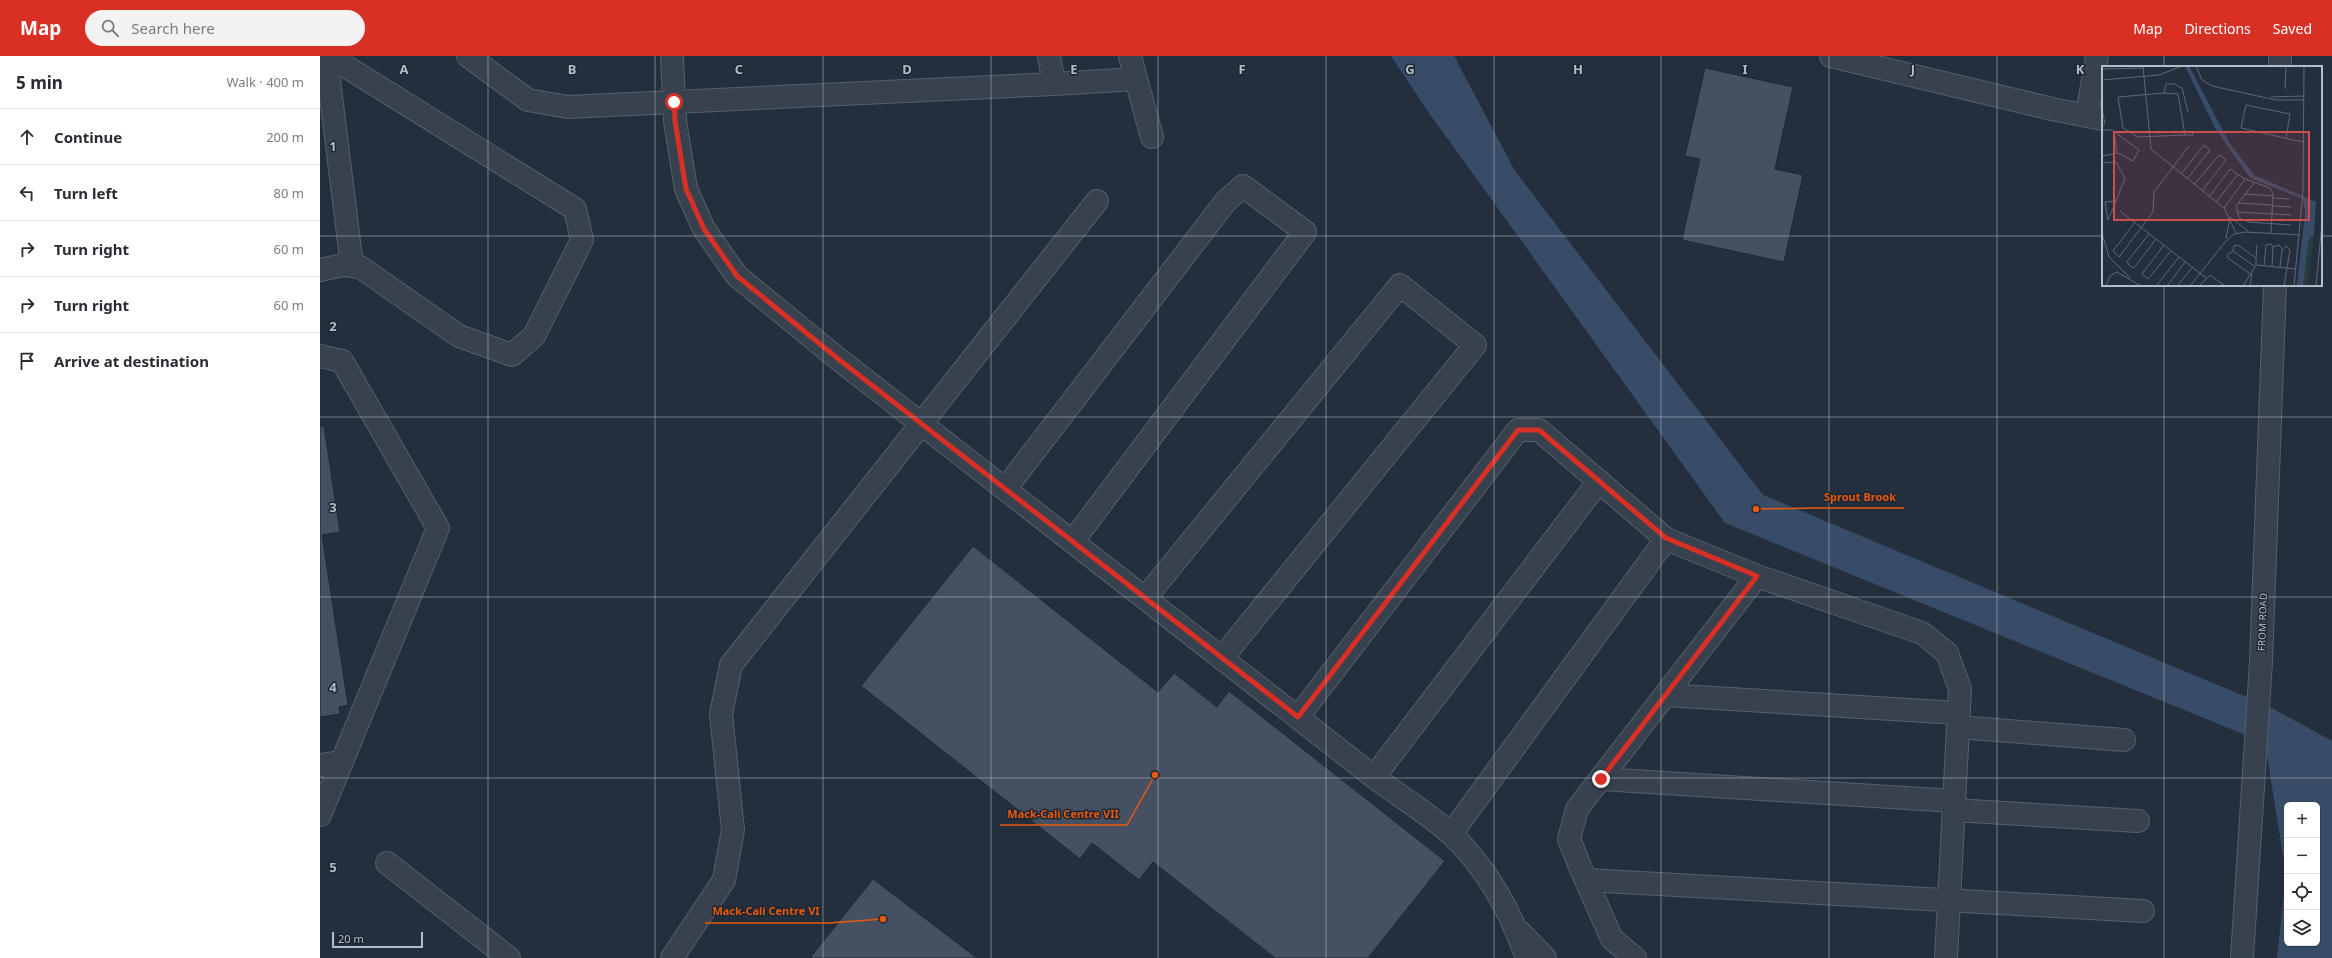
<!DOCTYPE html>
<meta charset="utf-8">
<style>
body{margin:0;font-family:"Noto Sans",sans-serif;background:#f2f2f3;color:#2b2b33}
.controls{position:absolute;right:12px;bottom:12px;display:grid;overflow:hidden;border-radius:6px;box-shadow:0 1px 3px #0004}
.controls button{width:36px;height:36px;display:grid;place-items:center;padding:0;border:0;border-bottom:1px solid #e1e1e2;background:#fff;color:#2b2b33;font:20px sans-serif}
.scale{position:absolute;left:12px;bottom:10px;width:91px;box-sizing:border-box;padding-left:4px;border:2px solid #b4bcc9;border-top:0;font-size:11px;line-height:14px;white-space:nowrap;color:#b4bcc9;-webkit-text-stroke:3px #1d2633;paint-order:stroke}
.stop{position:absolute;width:12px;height:12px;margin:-9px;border:3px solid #d93025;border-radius:50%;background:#fff}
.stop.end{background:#d93025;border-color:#fff;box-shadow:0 1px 4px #0008}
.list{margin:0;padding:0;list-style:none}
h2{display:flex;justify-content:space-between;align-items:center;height:52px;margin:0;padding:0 16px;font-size:17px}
h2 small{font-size:13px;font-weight:400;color:#7c7c81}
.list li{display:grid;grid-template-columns:26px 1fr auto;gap:12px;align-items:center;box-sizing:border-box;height:56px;padding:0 16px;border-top:1px solid #e1e1e2}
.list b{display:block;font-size:15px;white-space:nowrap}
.list em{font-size:13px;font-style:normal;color:#7c7c81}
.icon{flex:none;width:22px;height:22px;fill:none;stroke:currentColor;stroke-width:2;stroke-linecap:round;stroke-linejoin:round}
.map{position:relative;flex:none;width:2012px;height:902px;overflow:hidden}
header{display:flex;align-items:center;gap:24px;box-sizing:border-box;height:56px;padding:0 20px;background:#d93025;color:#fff}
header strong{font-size:19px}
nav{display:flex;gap:22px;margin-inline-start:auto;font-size:14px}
.search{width:280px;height:36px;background:#f2f2f3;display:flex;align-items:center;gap:10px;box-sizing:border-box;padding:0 14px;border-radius:22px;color:#7c7c81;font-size:15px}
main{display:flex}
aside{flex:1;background:#fff}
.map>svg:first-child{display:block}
</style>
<header>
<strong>Map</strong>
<div class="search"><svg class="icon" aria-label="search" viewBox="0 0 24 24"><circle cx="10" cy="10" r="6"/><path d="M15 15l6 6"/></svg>Search here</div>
<nav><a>Map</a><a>Directions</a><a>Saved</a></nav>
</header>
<main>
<aside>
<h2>5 min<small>Walk · 400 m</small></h2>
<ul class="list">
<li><svg class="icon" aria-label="ahead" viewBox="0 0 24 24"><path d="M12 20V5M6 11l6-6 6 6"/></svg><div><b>Continue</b></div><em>200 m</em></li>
<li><svg class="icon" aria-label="left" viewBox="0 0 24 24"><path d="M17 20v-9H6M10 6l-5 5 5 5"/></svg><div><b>Turn left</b></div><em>80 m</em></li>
<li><svg class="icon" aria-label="right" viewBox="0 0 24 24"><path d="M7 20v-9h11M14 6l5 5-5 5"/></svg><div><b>Turn right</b></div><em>60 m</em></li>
<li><svg class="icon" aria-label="right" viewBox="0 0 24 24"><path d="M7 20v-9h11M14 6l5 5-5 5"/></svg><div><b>Turn right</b></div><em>60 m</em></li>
<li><svg class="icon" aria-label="arrive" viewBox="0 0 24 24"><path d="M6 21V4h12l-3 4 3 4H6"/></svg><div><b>Arrive at destination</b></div></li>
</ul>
</aside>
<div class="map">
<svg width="2012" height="902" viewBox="0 0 2012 902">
<rect width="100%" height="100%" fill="#242f3e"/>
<!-- water -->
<path fill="#394c67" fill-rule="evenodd" d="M1071,0H1134L1195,115L1443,439L1948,650L2012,685V902H1957L1966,818L1945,687L1405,467L1109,57ZM1967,749H1997V887H1967Z"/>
<!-- building -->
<g fill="#455162" stroke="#1f2835">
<path d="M1385,12L1473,31L1455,113L1483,119L1464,206L1362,184L1380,103L1365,100Z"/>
<path d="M4,370L20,476L2,479L28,649L19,651L20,658L0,661V371Z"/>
<path d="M653,490L838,636L854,617L897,651L909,635L1125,805L1048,902H955L833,806L819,824L772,787L760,803L541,630Z"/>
<path d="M553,823L657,902H490Z"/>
</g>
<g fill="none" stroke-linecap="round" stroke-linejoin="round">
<defs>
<g id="minor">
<path d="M6,0L32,210"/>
<path d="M148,0L208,44L248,51L734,28L729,0"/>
<path d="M352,0L355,65L366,133L384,173L417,220L517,302L1054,721C1079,740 1108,757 1131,778C1168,813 1190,855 1207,902"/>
<path d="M1511,0L1732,53L1783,63"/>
<path d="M1960,11V0"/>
<path d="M816,23L832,81"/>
<path d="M734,28L816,23L810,0"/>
<path d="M1767,59L1777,0"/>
<path d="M0,214L23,209L40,211L139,280L192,299L214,280L262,184L255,153L9,0"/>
<path d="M0,300L22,305L118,472L0,759"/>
<path d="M686,432L906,145L923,130L985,176L753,485"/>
<path d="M826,541L1080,229L1155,289L902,602"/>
<path d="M1345,639L1638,657"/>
<path d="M978,661L1198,374H1219L1346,483L1437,520L1602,577L1627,597L1640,633L1626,902"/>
<path d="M1638,671L1804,684"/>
<path d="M0,709L22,706"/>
<path d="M1054,721L1279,425"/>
<path d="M1281,723L1634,745"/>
<path d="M1633,754L1818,765"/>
<path d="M1131,778L1346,483"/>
<path d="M67,807L189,902"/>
<path d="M1266,824L1823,855"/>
<path d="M1201,877L1225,902"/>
<path d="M352,902L404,824L413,774L401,658L411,609L777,145"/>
<path d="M1315,902L1292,883L1261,813L1249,783L1257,753L1437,520"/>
<path d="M1922,902L1941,606L1955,229"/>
</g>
</defs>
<!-- minor casing -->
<use href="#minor" stroke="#565f6c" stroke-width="24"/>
<!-- minor -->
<use href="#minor" stroke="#38414e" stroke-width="22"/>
</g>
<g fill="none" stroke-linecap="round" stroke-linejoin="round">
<!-- route -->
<path stroke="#d93025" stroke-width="5" d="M354,46L355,65L366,133L384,173L417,220L517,302L978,661L1198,374H1219L1346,482L1437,520L1281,723"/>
</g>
<!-- grid -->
<path fill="none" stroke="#b4bcc9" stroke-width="1" stroke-opacity="0.55" d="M168,0V902M335,0V902M503,0V902M671,0V902M838,0V902M1006,0V902M1174,0V902M1341,0V902M1509,0V902M1677,0V902M1844,0V11M0,180H1783M2001,180H2012M1844,229V902M0,361H2012M0,541H2012M0,722H2012"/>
<g text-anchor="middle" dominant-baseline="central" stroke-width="3" stroke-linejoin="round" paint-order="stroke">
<!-- street labels -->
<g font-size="10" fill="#b4bcc9" stroke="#1d2633">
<text transform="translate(1942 566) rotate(-88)">FROM ROAD</text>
</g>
</g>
<!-- overview -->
<g transform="translate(1782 10)">
<rect width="220" height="220" fill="#242f3e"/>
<path d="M212,168L206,220H201L207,173Z" fill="#263c3f"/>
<path d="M83,0H87L128,78L152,109L214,136L212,168L207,173L201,220H195L203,146L201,133L148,112L113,62Z" fill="#394c67"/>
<path fill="none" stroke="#5e6776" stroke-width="1" d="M41,0L49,83L122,142L134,167M94,0L100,14L110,20L174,34H202M0,3L41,2M0,14L57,9L80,0M183,23L184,0M62,27L76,28L83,69L36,71L21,62L16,31L62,27L64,18H72L80,22L86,46M169,31L202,30M0,44L3,57L0,61M0,64H10L37,84L31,95L16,87L0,90M12,66L15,87M83,69H91L90,65M184,72L188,48L144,39L139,62L191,74L202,76M0,97L14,96L23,112L14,135L6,154L3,136L14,135M79,108L102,79L108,84L85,113M152,117L134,140L137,152L147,156L189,159M92,119L117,89L124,94L100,125M143,128L171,130M107,131L128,103L143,113L168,122L171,128L169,167M171,132L187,133M114,136L136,108M136,137L171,139M171,140L189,141M122,142L143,113M18,145L104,212M135,146L189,149M33,156L11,185L17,191L51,146L52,126L87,80M0,167L7,191L28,212M47,168L25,196L28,200L32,202L54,173M124,173L128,151L146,165M62,179L40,208L42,210L46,213L69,185M131,185L132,180L136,179L154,192V199L141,220M154,192L155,179M154,199L194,203M162,200L164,179L169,178L171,181M170,201L171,181L177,179L180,183M178,201L180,184L184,180L188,184L182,220M148,208L126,192V188L131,185L152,200M4,220L8,210L15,206L39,220M54,220L77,191M65,220L83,196M75,220L90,202M88,220L123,176L132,168L144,166L198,169M97,220L108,209L123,220M148,220L150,207M192,220L201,125L202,0M214,220L220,157"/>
<path fill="#ce4d50" fill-opacity="0.15" stroke="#ce4d50" stroke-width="2" d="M12,66H207V154H12Z"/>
<rect width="220" height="220" fill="none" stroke="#b4bcc9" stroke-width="2"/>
</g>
<g font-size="13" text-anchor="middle" font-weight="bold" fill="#b4bcc9" stroke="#1d2633" stroke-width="3" stroke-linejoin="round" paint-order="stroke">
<text x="84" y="18">A</text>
<text x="252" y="18">B</text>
<text x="419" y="18">C</text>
<text x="587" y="18">D</text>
<text x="754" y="18">E</text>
<text x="922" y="18">F</text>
<text x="1090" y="18">G</text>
<text x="1258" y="18">H</text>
<text x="1425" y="18">I</text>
<text x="1593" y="18">J</text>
<text x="1760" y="18">K</text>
<text x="13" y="95">1</text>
<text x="13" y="275">2</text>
<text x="13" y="456">3</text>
<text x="13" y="636">4</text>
<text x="13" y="816">5</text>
</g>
<!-- callouts -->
<path fill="none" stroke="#e8590c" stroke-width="1.5" d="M1436 453L1496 452H1584M835 719L807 769H680M563 863L508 867H385"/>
<g fill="#e8590c" stroke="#1d2633" stroke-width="1.5">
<circle cx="1436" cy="453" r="4"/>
<circle cx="835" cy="719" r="4"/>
<circle cx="563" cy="863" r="4"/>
</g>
<g font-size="11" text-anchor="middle" font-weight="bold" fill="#e8590c" stroke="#1d2633" stroke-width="3" stroke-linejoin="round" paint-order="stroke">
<text x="1540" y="445">Sprout Brook</text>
<text x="743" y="762">Mack-Cali Centre VII</text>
<text x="446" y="859">Mack-Cali Centre VI</text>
</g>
</svg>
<div class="controls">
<button>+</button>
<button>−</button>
<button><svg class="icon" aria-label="locate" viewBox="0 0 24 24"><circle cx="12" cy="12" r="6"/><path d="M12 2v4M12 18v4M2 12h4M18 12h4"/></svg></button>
<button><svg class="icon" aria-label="layers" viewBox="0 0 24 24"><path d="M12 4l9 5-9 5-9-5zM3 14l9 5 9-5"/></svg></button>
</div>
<div class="scale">20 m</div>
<div class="stop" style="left:354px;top:46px"></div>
<div class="stop end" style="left:1281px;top:723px"></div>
</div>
</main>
